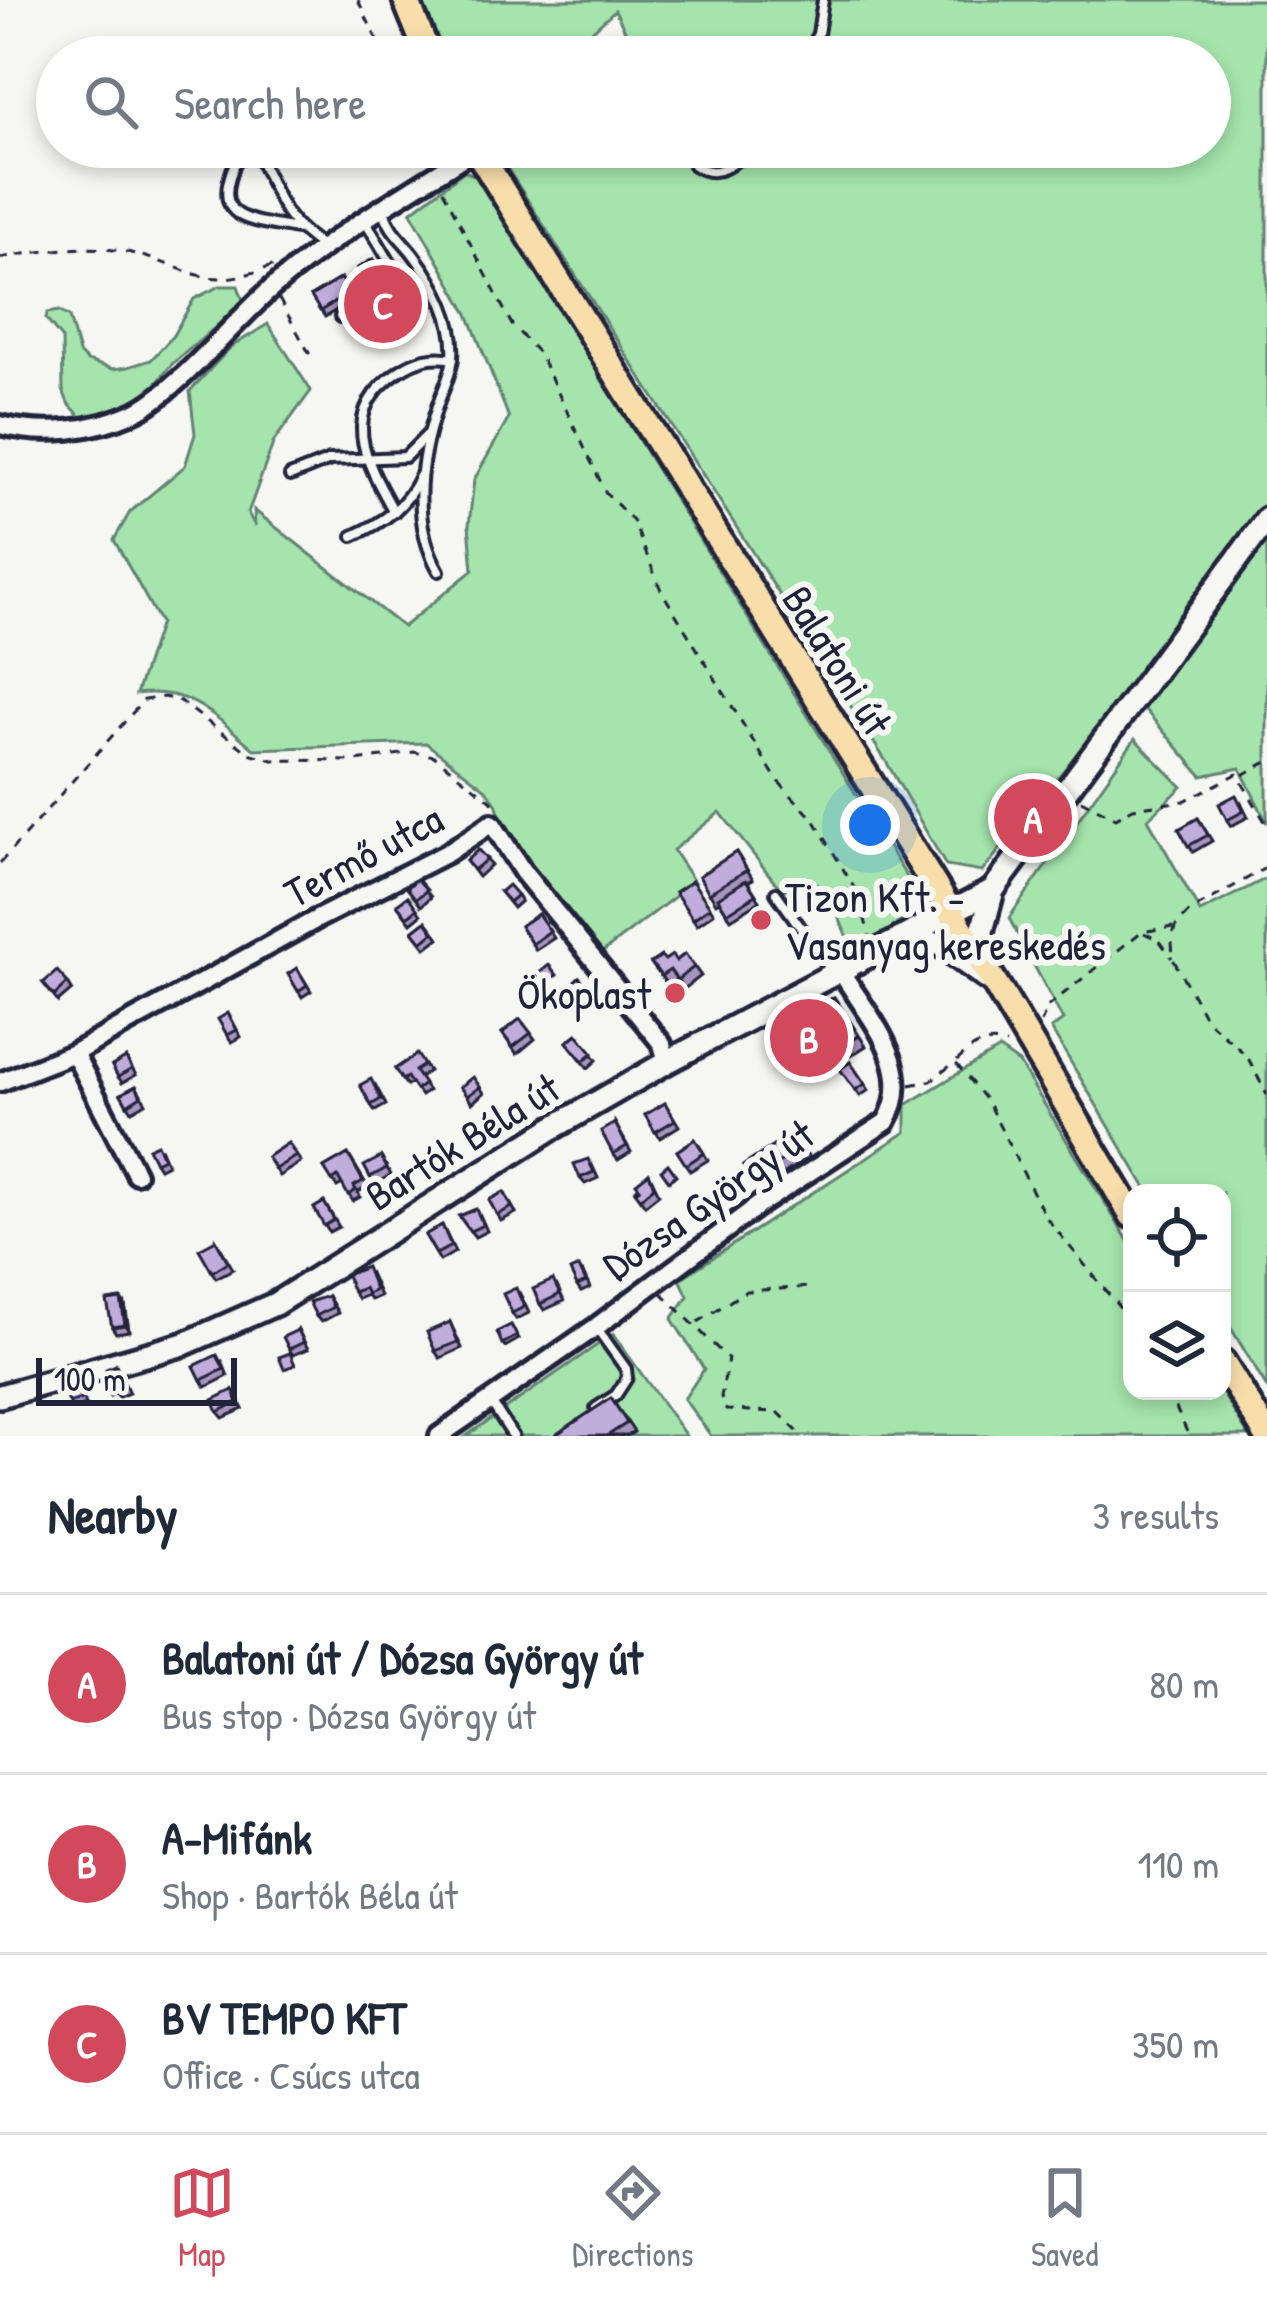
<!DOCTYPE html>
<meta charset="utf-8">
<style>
body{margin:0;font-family:"Patrick Hand",sans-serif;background:#f6f6f7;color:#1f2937}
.controls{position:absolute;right:36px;bottom:36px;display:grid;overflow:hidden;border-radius:24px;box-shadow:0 6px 18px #0003}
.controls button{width:108px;height:108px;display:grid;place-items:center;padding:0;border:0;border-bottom:3px solid #e0e1e3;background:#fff;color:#1f2937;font:60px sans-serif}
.scale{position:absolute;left:36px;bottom:30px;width:201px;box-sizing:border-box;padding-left:12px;border:6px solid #22223b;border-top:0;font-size:33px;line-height:42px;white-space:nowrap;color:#22223b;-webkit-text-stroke:9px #f6f6f2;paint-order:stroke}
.you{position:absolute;left:870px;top:825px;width:42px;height:42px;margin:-30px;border:9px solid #fff;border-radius:50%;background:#1a73e8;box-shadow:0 0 0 18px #1a73e833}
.badge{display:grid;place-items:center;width:78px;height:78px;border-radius:50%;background:#d1495b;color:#fff;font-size:39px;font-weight:700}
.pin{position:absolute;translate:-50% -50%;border:6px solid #fff;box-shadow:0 3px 12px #0006}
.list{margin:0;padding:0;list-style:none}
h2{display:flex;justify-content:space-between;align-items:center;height:156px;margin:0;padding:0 48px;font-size:51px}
h2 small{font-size:39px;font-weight:400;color:#747a83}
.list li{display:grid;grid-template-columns:78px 1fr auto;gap:36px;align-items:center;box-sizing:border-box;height:180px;padding:0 48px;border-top:3px solid #e0e1e3}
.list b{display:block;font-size:45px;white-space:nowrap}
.list p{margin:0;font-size:39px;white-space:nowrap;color:#747a83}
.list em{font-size:39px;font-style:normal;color:#747a83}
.icon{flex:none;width:66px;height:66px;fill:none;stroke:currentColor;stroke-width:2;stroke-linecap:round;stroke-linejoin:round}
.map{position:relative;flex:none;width:1267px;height:1436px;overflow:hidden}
.search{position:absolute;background:#fff;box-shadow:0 6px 18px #0003;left:36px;right:36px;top:36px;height:132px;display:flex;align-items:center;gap:30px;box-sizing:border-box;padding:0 42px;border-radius:66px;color:#747a83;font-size:45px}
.sheet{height:696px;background:#fff}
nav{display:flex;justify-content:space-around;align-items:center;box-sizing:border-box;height:168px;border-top:3px solid #e0e1e3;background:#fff;font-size:33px;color:#747a83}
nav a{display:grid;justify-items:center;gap:6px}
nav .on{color:#d1495b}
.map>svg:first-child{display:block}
</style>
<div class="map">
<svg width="1267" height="1436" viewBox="0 0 1267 1436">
<rect width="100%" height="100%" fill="#f6f6f2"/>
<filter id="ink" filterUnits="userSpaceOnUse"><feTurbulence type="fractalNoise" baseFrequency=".00833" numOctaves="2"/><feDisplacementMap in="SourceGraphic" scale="24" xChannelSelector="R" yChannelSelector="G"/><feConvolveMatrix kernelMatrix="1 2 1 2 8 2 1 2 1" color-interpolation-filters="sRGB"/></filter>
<g filter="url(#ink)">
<!-- green -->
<g fill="#a5e5ad" stroke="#648474" stroke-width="3">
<path d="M416,0H1267V823L1240,768L1202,776L1128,690L982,872L946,866L887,763L495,149L1210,147V57H638L615,10L563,57H442Z"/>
<path d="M464,171L477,176L914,889C909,927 883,933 853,950C838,921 837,897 808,878L782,891L720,812L673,850L694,882L595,958L503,825L496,803L486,789L426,743L254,749C214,716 192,687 136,694L160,623L114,540L130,512L185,466L195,434L190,391L231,347L268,324L311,391L274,441L248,513L255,526L254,510L403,627L473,570L469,525L474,480L509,418L468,314L411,212Z"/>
<path d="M220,286H238L244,303L172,364L144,399L111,416L93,419L80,416L68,403L63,390L62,339L46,319L47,313L59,311L69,317L79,353L87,361L113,369L128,367L151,360L172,337L194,299Z"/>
<path d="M1135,739L1182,787L1148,819L1200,912L1267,878V1388L1222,1313V1193H1149L1051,1029L1063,1020L1009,918Z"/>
<path d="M999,1049L1019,1063L1132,1247V1391H1221L1249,1436H711L684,1399L704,1369L672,1319L688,1296L680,1279L906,1132V1105Z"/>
<path d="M613,1334L686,1436H466Z"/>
</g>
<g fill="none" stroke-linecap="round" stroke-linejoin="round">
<defs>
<g id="service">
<path d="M805,57L818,34L823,0"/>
<path d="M694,147V165C716,180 735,165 748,147"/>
<path d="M255,151L236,161C208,221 250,220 296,229"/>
<path d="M255,151C281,196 277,217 325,248"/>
<path d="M384,210C389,231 402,239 414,255C435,283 456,321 453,357C452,374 441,393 436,410C419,462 411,523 439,571"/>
<path d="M366,222L407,291"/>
<path d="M340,317L402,282"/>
<path d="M290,476L330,460L405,457L427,435"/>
<path d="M394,512C364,458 338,412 399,371C417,359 433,355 453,359"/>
<path d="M353,536C384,522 406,507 420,476"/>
<path d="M776,893L831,970"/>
<path d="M596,1327L626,1369L627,1378L616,1395L596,1408"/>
<path d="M491,1402L513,1436"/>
</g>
<g id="minor">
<path d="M0,425C45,436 93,431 135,412C174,394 235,321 271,289C333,235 407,193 476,149"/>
<path d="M74,1053L136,1174"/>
<path d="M0,1082L74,1053L317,919L447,853L492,823L523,872L662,1044L667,1062"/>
<path d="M439,1436L596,1327L759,1205L886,1122C918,1069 869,1018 842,973"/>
</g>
<g id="tertiary">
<path d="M901,941L939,944L989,980"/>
<path d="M989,964L981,935L993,890"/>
<path d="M0,1396L184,1344L275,1304L551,1129L667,1062L993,890L1267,519"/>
</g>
<g id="primary">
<path d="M406,0L429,57"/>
<path d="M475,147L998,988L1132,1215"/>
<path d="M1222,1362L1267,1435"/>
</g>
</defs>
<!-- service casing -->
<use href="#service" stroke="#22223b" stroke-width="16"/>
<!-- minor casing -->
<use href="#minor" stroke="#22223b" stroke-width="26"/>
<!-- tertiary casing -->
<use href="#tertiary" stroke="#22223b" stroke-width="30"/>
<!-- primary casing -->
<use href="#primary" stroke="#22223b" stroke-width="33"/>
<!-- path -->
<g stroke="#22223b" stroke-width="3" stroke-dasharray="9 9" stroke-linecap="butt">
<path d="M358,0L385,57"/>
<path d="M443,190L512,325L540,355L606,493L633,521L661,590L777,780L815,821L859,896L869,935"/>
<path d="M0,258C42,251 88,243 131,253C196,269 203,293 275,265"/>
<path d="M279,299L313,360"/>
<path d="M1243,775L1267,762"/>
<path d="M1081,800L1116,818L1133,808L1184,801L1237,774L1267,825"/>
<path d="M0,863L144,700L164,697L180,701L249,753L273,760L356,761L414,752L434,756L492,801V810"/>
<path d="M1267,867L1189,912L1175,927L1172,942L1173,959L1206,1019L1247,1056L1267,1095"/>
<path d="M1144,933L1159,940L1172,958"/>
<path d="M1041,1023L1047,1007L1141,932L1173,927"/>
<path d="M957,1061C973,1045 984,1039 1006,1044"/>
<path d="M910,1085L931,1081L955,1062L988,1103L1045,1216L1132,1323"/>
<path d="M662,1293L728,1359L721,1397L726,1410L778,1412L802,1436"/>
<path d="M698,1322L746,1291L811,1287"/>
<path d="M1168,1391L1189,1436"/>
</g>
<!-- service -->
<use href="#service" stroke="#f6f6f2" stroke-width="8"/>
<!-- minor -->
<use href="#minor" stroke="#f6f6f2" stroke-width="16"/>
<!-- tertiary -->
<use href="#tertiary" stroke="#f6f6f2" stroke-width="21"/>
<!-- primary -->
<use href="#primary" stroke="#f8deab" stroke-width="24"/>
</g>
<!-- wall -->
<g fill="#a695bd" stroke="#22223b" stroke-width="3">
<path d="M373,259L386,278L370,287L358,268Z"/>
<path d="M341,278L354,299L325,317L311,296Z"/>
<path d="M418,283L433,306L409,320L395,297Z"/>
<path d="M1241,802L1248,817L1231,826L1227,820Z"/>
<path d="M1198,818L1212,841L1193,852L1179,829Z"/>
<path d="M478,850L491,865L478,877L466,861Z"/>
<path d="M736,852L753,879L748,882L760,901L731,919L719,901L716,903L699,876Z"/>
<path d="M417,879L431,897L421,906L407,888Z"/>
<path d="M692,881L714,913L697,925L675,892Z"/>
<path d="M500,892L517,895L521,901L513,908Z"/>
<path d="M408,896L421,915L411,923L397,904Z"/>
<path d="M538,914L554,938L536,950L520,926Z"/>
<path d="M426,921L439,938L426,948L413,931Z"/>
<path d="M685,954L701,976L684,989L677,979L668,986L651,963L676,961Z"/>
<path d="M297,968L311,991L302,997L288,974Z"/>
<path d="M579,977L590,991L574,1006L563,992Z"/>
<path d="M43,983H68L72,990L58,1002Z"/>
<path d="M834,997L866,1046L847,1058L815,1009Z"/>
<path d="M520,1019L535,1039L517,1054L502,1033Z"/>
<path d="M232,1020L241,1037L232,1042L227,1035Z"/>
<path d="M577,1034L597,1060L588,1068L567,1042Z"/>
<path d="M126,1058L136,1075L122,1083L112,1066Z"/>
<path d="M850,1062L869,1090L860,1096L840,1069Z"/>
<path d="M424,1065L429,1071L419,1078L428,1091L421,1096L412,1083L407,1086L395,1069Z"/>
<path d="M473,1077L484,1093L472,1103L460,1087Z"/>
<path d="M136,1086L146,1103L132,1111L121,1094Z"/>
<path d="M376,1086L386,1105L375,1111L371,1105Z"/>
<path d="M665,1103L679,1126L660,1138L645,1115Z"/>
<path d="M615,1123L631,1152L618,1160L613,1154Z"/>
<path d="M793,1133L809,1157L759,1190L743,1166Z"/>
<path d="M695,1139L708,1160L690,1171L677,1151Z"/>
<path d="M288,1143L301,1162L279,1176L267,1157Z"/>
<path d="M161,1150L167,1164L159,1168L155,1162Z"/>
<path d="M348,1154L368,1187L358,1192L360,1197L353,1201L342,1184L337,1187L324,1168Z"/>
<path d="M381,1157L391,1175L374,1184L370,1177Z"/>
<path d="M592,1165L598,1178L585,1184L580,1178Z"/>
<path d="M649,1173L659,1194L645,1205L635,1191Z"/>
<path d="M504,1192L516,1213L501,1221L489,1200Z"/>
<path d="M324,1202L339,1227L329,1232L314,1208Z"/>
<path d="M480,1215L487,1231L475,1237L459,1216Z"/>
<path d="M442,1225L455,1252L440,1261L425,1235Z"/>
<path d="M216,1240L233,1269L216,1278L212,1272Z"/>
<path d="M370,1273L380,1296L371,1300L367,1295L358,1299L353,1292Z"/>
<path d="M583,1273L590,1288L581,1292L577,1286Z"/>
<path d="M557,1286L564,1301L544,1310L540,1304Z"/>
<path d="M520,1294L529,1313L516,1319L512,1313Z"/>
<path d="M328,1296L338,1313L321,1322L316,1316Z"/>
<path d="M125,1305L129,1331L116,1333L112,1327Z"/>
<path d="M450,1322L462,1348L440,1358L435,1351Z"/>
<path d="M511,1325L519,1339L505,1347L497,1332Z"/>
<path d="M298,1330L308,1349L293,1355L289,1349Z"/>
<path d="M222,1361L228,1376L206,1387L201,1380Z"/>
<path d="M116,1365L129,1393L119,1397L116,1393L110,1396L106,1389Z"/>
<path d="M75,1379L80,1385L86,1405L73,1409L69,1403Z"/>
<path d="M233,1390L243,1409L223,1418L218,1412Z"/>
<path d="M611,1398L634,1432L627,1436H554Z"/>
</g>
<!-- shaded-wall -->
<path fill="#87799a" stroke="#22223b" stroke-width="3" d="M121,1299L125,1305L129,1331L125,1325Z"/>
<!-- building -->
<g fill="#c1addc" stroke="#22223b" stroke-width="3">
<path d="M373,259L381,272L366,281L358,268Z"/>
<path d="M341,278L350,293L320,311L311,296Z"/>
<path d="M418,283L428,300L405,314L395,297Z"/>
<path d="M1236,795L1244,811L1227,820L1219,804Z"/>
<path d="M1198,818L1208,835L1188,846L1179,829Z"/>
<path d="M478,850L487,859L474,870L466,861Z"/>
<path d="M736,852L747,870L709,893L699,876Z"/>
<path d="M417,879L427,890L416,899L407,888Z"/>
<path d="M746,880L756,895L727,913L718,898Z"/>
<path d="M692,881L710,907L693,919L675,892Z"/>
<path d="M508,885L517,895L509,902L500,892Z"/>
<path d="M408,896L417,909L407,917L397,904Z"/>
<path d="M538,914L550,931L532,944L520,926Z"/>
<path d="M426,921L434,932L422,942L413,931Z"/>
<path d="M685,954L694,967L677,980L670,970L661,976L651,963L661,956L665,960L672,955L676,961Z"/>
<path d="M549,965L557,975L546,984L538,974Z"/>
<path d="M297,968L307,985L298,991L288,974Z"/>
<path d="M57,971L68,983L54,996L43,983Z"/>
<path d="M579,977L586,984L569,1000L563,992Z"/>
<path d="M834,997L859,1036L840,1048L815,1009Z"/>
<path d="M228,1013L237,1030L227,1035L218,1019Z"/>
<path d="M520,1019L531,1033L513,1047L502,1033Z"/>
<path d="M577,1034L593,1053L583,1061L567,1042Z"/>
<path d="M417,1054L424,1065L415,1071L424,1084L416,1090L407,1077L402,1080L395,1069Z"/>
<path d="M126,1058L132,1069L118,1077L112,1066Z"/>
<path d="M850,1062L865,1084L855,1090L840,1069Z"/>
<path d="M473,1077L480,1087L467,1096L460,1087Z"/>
<path d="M371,1079L381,1099L371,1105L360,1085Z"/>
<path d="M136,1086L141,1096L127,1105L121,1094Z"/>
<path d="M665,1103L675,1120L655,1132L645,1115Z"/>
<path d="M615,1123L627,1146L613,1154L601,1131Z"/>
<path d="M793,1133L803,1147L752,1180L743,1166Z"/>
<path d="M695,1139L704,1153L686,1165L677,1151Z"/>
<path d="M288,1143L296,1156L275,1169L267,1157Z"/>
<path d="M157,1144L163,1158L155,1162L148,1148Z"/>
<path d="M348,1154L363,1181L354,1186L356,1190L348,1195L338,1177L332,1181L324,1168Z"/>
<path d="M381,1157L387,1168L370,1177L364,1166Z"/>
<path d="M588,1159L594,1172L580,1178L574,1164Z"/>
<path d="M668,1164L676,1175L669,1181L661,1170Z"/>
<path d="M649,1173L654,1187L641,1198L635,1191L640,1188L636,1183Z"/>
<path d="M504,1192L512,1207L497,1215L489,1200Z"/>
<path d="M324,1202L334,1220L324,1226L314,1208Z"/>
<path d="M476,1209L483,1225L470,1231L459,1216Z"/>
<path d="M442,1225L451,1246L436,1254L425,1235Z"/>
<path d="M216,1240L228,1262L212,1272L199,1249Z"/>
<path d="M366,1267L375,1290L367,1294L364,1288L353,1292L346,1275Z"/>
<path d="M579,1267L586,1282L577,1286L570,1271Z"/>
<path d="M553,1280L560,1294L540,1304L533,1289Z"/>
<path d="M516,1288L524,1307L512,1313L503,1294Z"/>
<path d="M328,1296L333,1307L316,1316L309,1302Z"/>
<path d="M121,1299L125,1325L112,1327L107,1301Z"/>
<path d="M450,1322L458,1342L435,1351L427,1332Z"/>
<path d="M511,1325L517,1336L502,1344L497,1332Z"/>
<path d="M298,1330L304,1342L289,1349L283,1337Z"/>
<path d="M290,1353L295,1365L284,1369L279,1357Z"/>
<path d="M217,1355L224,1369L201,1380L194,1366Z"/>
<path d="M116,1365L125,1387L115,1391L113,1386L106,1389L103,1381L109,1378L106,1369Z"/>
<path d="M75,1379L82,1399L69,1403L62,1383Z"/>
<path d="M233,1390L238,1402L218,1412L213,1400Z"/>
<path d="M611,1398L627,1423L607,1436H554Z"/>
</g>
</g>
<!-- markers -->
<g fill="#d1495b" stroke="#f6f6f2" stroke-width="4.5">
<circle cx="761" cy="920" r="12"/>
<circle cx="675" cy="993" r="12"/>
</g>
<g text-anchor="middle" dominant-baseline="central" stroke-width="12" stroke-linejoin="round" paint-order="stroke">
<!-- street labels -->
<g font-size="42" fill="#22223b" stroke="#f6f6f2">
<text transform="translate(838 660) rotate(58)">Balatoni út</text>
<text transform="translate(363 855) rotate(-28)">Termő utca</text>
<text transform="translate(462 1141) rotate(-32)">Bartók Béla út</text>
<text transform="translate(708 1199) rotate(-35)">Dózsa György út</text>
</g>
<!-- poi labels -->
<g font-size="42" fill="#22223b" stroke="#f6f6f2" text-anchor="start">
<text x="785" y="896">Tizon Kft. -<tspan x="785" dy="48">Vasanyag kereskedés</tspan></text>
<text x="651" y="993" text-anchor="end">Ökoplast</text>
</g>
</g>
</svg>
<div class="controls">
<button><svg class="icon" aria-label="locate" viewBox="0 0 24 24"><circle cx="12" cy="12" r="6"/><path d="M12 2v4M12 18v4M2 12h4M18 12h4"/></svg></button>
<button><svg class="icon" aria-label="layers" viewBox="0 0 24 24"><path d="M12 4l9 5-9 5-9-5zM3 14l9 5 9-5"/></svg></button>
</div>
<div class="scale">100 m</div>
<div class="you"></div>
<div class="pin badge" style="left:1033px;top:818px">A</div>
<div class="pin badge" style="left:809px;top:1038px">B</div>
<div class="pin badge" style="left:383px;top:304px">C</div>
<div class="search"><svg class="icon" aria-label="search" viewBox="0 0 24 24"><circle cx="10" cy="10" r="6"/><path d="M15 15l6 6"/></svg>Search here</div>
</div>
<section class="sheet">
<h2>Nearby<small>3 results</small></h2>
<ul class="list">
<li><span class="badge">A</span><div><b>Balatoni út / Dózsa György út</b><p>Bus stop · Dózsa György út</p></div><em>80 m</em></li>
<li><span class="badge">B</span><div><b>A-Mifánk</b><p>Shop · Bartók Béla út</p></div><em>110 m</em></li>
<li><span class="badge">C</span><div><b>BV TEMPO KFT</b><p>Office · Csúcs utca</p></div><em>350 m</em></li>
</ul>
</section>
<nav>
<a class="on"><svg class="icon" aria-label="map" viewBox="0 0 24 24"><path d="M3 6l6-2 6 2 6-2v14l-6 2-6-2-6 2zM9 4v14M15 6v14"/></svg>Map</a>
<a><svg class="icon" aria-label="directions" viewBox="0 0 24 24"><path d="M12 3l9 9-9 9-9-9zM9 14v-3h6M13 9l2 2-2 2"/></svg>Directions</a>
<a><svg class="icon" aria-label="saved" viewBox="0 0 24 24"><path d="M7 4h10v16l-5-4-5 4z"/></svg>Saved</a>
</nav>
